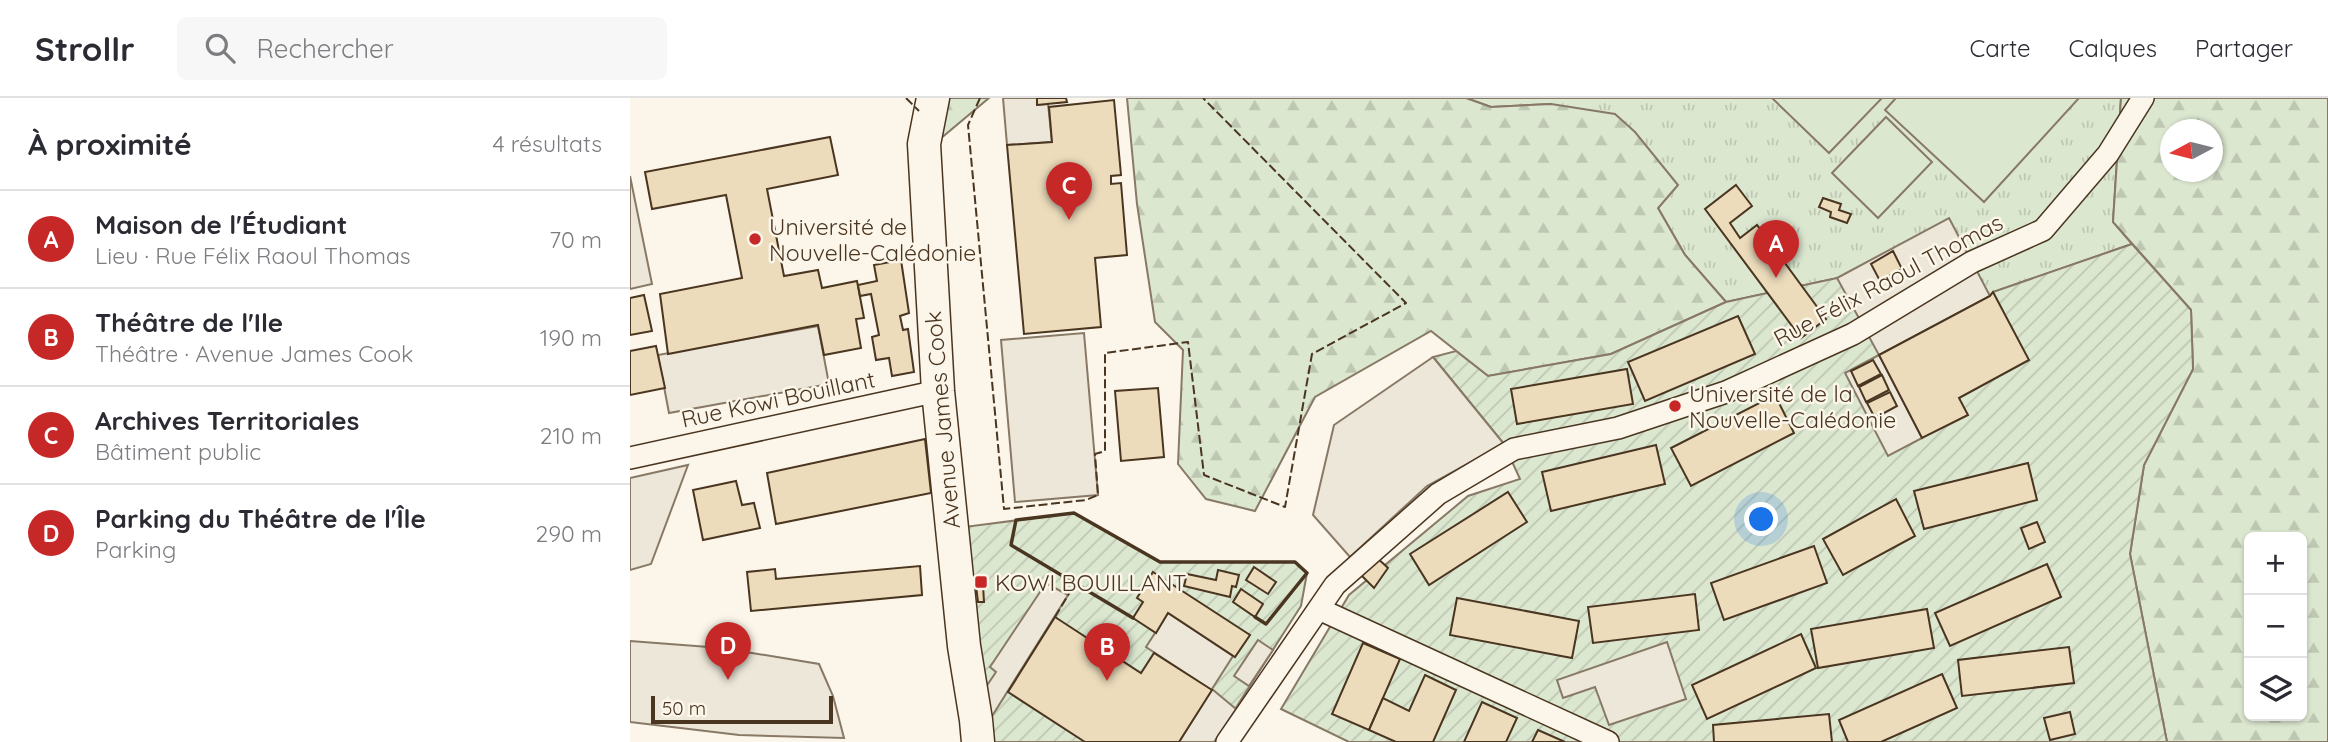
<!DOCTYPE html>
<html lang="fr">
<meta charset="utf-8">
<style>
body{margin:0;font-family:Quicksand,sans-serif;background:#f7f7f7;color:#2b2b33}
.controls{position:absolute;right:21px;bottom:21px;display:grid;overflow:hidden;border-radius:10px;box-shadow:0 2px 5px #0004}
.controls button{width:63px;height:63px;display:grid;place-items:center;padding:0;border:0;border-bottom:2px solid #e1e1e2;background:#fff;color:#2b2b33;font:35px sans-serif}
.compass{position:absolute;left:1530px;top:21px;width:63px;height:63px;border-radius:50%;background:#fff;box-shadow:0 2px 5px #0004;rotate:263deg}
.scale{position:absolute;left:21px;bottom:18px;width:182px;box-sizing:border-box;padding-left:7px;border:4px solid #4a3520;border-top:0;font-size:19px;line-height:24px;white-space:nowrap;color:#4a3520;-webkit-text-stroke:5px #fbf6e9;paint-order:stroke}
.you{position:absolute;left:1132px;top:422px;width:24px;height:24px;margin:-18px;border:5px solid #fff;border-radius:50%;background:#1a73e8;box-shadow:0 0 0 10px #1a73e833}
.badge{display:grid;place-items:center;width:46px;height:46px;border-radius:50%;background:#c62828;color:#fff;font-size:23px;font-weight:700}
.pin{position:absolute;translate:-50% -58px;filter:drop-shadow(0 2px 4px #0008)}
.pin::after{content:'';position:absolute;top:37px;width:24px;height:21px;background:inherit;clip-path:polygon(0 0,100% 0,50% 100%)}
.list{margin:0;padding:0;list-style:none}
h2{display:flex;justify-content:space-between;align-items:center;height:91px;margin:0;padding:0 28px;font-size:30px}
h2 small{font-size:23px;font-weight:400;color:#7c7c81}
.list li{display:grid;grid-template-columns:46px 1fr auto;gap:21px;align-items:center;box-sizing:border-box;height:98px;padding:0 28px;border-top:2px solid #e1e1e2}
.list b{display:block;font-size:26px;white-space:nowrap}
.list p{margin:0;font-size:23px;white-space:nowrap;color:#7c7c81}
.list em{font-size:23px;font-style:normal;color:#7c7c81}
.icon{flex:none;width:38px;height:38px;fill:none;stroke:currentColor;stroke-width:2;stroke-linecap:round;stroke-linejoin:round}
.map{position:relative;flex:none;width:1698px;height:644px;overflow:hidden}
header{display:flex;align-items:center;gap:42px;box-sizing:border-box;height:98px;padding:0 35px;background:#fff;border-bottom:2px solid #e1e1e2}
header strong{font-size:33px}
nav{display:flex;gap:38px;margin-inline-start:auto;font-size:24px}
.search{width:490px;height:63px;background:#f7f7f7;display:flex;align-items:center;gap:18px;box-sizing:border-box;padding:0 24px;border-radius:10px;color:#7c7c81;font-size:26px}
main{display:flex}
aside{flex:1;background:#fff}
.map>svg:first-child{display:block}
</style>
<header>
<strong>Strollr</strong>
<div class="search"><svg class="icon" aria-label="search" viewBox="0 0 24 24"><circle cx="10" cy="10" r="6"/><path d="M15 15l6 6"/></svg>Rechercher</div>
<nav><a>Carte</a><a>Calques</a><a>Partager</a></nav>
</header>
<main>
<aside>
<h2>À proximité<small>4 résultats</small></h2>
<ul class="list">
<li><span class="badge">A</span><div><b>Maison de l'Étudiant</b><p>Lieu · Rue Félix Raoul Thomas</p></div><em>70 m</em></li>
<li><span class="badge">B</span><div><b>Théâtre de l'Ile</b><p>Théâtre · Avenue James Cook</p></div><em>190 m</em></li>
<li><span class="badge">C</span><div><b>Archives Territoriales</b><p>Bâtiment public</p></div><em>210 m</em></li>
<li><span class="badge">D</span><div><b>Parking du Théâtre de l'Île</b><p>Parking</p></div><em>290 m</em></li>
</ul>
</aside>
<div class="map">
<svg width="1698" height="644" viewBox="0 0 1698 644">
<defs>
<pattern id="grass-tufts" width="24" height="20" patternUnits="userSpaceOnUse" patternTransform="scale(1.75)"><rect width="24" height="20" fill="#dce7d0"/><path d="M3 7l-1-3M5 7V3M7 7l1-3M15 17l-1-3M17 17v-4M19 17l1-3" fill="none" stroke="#bec7b2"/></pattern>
<pattern id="forest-firs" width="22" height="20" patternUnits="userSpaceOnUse" patternTransform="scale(1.75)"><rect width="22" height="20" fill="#dce7d0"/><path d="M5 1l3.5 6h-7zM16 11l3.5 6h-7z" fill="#bec7b2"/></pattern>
<pattern id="garden-furrows" width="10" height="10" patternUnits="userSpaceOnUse" patternTransform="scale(1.75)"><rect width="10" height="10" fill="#dce7d0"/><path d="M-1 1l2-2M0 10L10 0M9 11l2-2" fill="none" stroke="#bec7b2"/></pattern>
</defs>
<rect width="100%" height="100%" fill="#fbf6e9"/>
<!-- grass -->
<path fill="url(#grass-tufts)" stroke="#887966" stroke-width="2" d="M836,0H1491L1483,124L1502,146L1363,194L1360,198L1208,180L1096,204L1055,157L1028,110L1047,88L921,6L861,9Z"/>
<!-- forest -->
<g fill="url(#forest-firs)" stroke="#887966" stroke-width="2" fill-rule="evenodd">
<path d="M318,0H359L304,46Z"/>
<path d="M497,0H836L861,9L921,6L985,16L1005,34L1048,87L1028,110L1055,157L1096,204L981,256L858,278L801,233L685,299L625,413L576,401L548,366L553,252L525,224L507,106Z"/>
<path d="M1491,0H1698V644H1537L1500,456L1514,367L1563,271L1561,212L1483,124ZM1540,32H1582V74H1540ZM1619,439H1672V618H1619Z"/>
</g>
<!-- garden -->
<g fill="url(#garden-furrows)" stroke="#887966" stroke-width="2">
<path d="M1502,146L1561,212L1563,271L1514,367L1500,456L1537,644H719L651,611L719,497L838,398L890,381L874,346L803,259L826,253L858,278L981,256L1096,204L1207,180L1360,198L1363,194Z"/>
<path d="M444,415L530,464H665L677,475L671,508L584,644H364L349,581L334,429Z"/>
</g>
<!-- pitch -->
<g fill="#dce7d0" stroke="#887966" stroke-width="2">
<path d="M1142,0H1252L1199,55Z"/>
<path d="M1266,0H1449L1354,104L1255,12Z"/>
<path d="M1256,19L1302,64L1248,120L1202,75Z"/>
</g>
<!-- parking -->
<g fill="#ede7d9" stroke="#887966" stroke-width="2">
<path d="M373,0H407L408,7L418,6L422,44L377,47Z"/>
<path d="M0,78L22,186L0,191Z"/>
<path d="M1319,120L1360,198L1249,257L1292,340L1258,358L1215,275L1249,257L1207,180Z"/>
<path d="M188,228L199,286L39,315L28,257Z"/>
<path d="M454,235L468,397L385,404L371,242Z"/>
<path d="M803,259L874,346L797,388L720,459L683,417L704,327Z"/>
<path d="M58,367L21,466L0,472V380Z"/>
<path d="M416,485L438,497L359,623L352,595L366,574L360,569Z"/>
<path d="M538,515L603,558L582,591L606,611L584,644H549L581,592L516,549Z"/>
<path d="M628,542L643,552L619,588L604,578Z"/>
<path d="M0,543L92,550L189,566L203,598L214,640L109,637L0,624Z"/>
<path d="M1037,544L1056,601L979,627L965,589L933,600L927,582Z"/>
</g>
<!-- building -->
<g fill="#ecdcbc" stroke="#4a3520" stroke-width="2">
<path d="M407,0H436L437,4L407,7Z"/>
<path d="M484,2L491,77L481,78V86L491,85L497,157L465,160L471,229L394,236L377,47L422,44L419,9Z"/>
<path d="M200,39L208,77L137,91L154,178L188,172L192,190L227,183L234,220L226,221L231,250L194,257L188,227L38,256L30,196L112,180L96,97L22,111L15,74Z"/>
<path d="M1106,87L1122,108L1100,125L1110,140L1127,127L1196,221L1171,240L1075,111Z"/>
<path d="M1193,100L1211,106L1209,112L1221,116L1217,125L1200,119L1201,114L1189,109Z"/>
<path d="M1263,153L1272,171L1250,183L1241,166Z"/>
<path d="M271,162L279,215L270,218L273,232L278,231L284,274L262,278L259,260L246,262L242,239L249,237L241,196L230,198L228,187L247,183L244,167Z"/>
<path d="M1363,194L1399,262L1329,300L1338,317L1292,340L1249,257L1360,198Z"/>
<path d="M14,197L22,233L0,237V200Z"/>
<path d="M1108,218L1125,256L1015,303L998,264Z"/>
<path d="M26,248L35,290L0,297V253Z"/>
<path d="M1243,262L1251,276L1228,288L1221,273Z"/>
<path d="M997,271L1003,306L887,326L881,291Z"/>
<path d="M1252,277L1259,292L1236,304L1229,289Z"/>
<path d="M528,290L534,359L491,363L485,293Z"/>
<path d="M1260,294L1267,308L1245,320L1237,305Z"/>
<path d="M1145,297L1164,335L1061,388L1041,350Z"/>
<path d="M295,341L301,395L146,426L137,375Z"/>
<path d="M1026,347L1035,386L921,413L912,374Z"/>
<path d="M1398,365L1407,402L1294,431L1284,393Z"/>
<path d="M106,383L112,407L124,405L130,430L73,442L63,392Z"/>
<path d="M878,394L897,424L799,487L780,456Z"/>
<path d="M1266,401L1285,438L1213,477L1193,441Z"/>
<path d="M1407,424L1415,444L1399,451L1391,430Z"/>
<path d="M1184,448L1197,485L1094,522L1081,485Z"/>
<path d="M744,457L758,470L744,490L726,472Z"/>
<path d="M1417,466L1431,499L1320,548L1305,515Z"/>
<path d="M290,468L292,497L121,513L117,474L145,471L146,481Z"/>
<path d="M624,469L646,484L638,496L616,482Z"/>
<path d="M588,472L609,477L606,489L602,488L600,499L554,488L557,476L586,482Z"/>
<path d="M523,474L620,537L605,559L538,515L526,535L503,520L513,504L507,500Z"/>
<path d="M353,487L354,504H348L346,488Z"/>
<path d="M611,491L633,506L625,519L603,504Z"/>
<path d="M1065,496L1069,532L963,545L958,509Z"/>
<path d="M827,500L949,523L942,560L820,537Z"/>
<path d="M1297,511L1304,550L1188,570L1181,531Z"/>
<path d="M425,519L511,575L524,555L582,592L549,644H455L378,594Z"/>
<path d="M1171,536L1186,570L1077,621L1062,587Z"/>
<path d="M733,545L770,561L739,632L702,616Z"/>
<path d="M1439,549L1444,585L1332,598L1328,562Z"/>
<path d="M1312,576L1327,610L1251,644H1218L1209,622Z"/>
<path d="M795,577L826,592L803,644H766L739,632L753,600L779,613Z"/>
<path d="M852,604L887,620L876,644H834Z"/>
<path d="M1440,614L1445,636L1420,642L1414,620Z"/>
<path d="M1199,616L1202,644H1084L1083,627Z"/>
<path d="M908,632L935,644H902Z"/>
</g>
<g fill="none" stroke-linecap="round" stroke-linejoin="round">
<defs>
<g id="street">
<path d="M0,360L308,293"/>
<path d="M689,511L978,644"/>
<path d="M597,644L705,487L808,396L884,351L988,330L1096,294L1223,236L1342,164L1413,132L1478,56L1513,0"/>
</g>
<path id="secondary" d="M303,0L294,46L308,293L334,548L346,622L348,644"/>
</defs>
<!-- street casing -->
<use href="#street" stroke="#4a3520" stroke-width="24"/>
<!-- secondary casing -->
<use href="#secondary" stroke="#4a3520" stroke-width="35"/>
<!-- street -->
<use href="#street" stroke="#fbf6e9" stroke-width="21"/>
<!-- secondary -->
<use href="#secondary" stroke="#fbf6e9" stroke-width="32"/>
<!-- fence -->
<g stroke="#4a3520" stroke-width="2" stroke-dasharray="9 3.5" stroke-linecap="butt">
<path d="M276,0L289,13"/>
<path d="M350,0L338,27L374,411L456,402L468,397L465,356L475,353V255L558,244L574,377L655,409L682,256L776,205L573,0"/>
<path d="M425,519L446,484"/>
</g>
<!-- wall -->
<path stroke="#4a3520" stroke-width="3.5" d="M503,520L381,447L386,422L444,415L530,464H665L677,475L636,526L625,519"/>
</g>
<!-- markers -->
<g fill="#c62828" stroke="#fbf6e9" stroke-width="2.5">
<circle cx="125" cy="141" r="7"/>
<circle cx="1045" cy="308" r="7"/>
<rect x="344" y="477" width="14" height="14" rx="3.5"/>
</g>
<g text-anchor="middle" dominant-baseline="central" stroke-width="5" stroke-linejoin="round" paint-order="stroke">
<!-- poi labels -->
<g font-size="23" fill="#4a3520" stroke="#fbf6e9" text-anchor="start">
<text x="139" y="128">Université de<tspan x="139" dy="26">Nouvelle-Calédonie</tspan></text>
<text x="1059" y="295">Université de la<tspan x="1059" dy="26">Nouvelle-Calédonie</tspan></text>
<text x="365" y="484">KOWI BOUILLANT</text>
</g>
<!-- street labels -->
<g font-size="23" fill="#4a3520" stroke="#fbf6e9">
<text transform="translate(1258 182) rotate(-28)">Rue Félix Raoul Thomas</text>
<text transform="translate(148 301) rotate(-12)">Rue Kowi Bouillant</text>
<text transform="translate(312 322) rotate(-95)">Avenue James Cook</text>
</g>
</g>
</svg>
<div class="controls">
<button>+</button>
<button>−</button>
<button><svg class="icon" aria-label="layers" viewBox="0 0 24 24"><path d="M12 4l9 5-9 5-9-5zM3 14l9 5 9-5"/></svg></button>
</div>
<svg class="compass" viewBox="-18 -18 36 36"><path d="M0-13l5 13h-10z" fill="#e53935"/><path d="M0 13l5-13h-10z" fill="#7c7c81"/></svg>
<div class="scale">50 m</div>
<div class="you"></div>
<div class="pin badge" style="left:1146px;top:180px">A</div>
<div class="pin badge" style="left:477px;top:583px">B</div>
<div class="pin badge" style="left:439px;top:122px">C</div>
<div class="pin badge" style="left:98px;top:582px">D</div>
</div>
</main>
